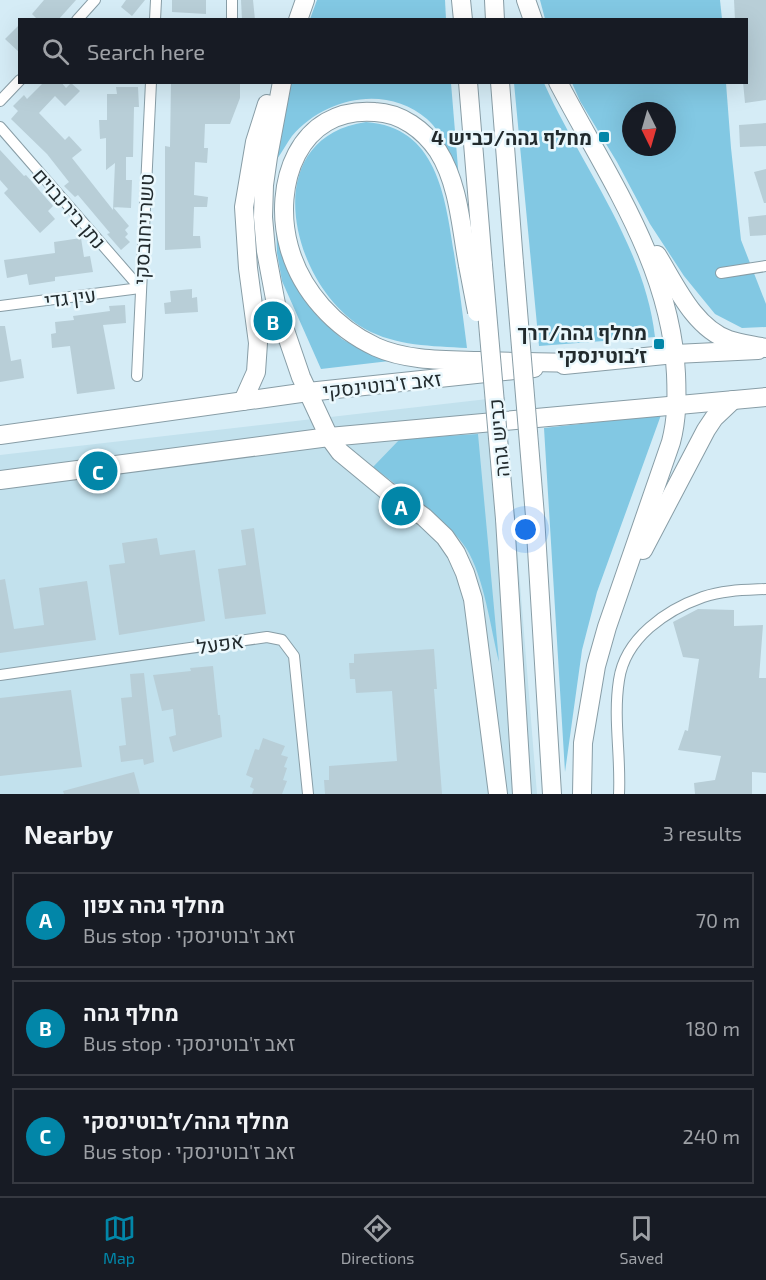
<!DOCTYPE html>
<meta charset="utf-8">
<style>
body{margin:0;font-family:"Exo 2",Heebo,sans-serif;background:#242831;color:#f1f3f6}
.compass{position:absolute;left:622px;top:102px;width:54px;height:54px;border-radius:50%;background:#171b24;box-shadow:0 6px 24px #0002;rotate:175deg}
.you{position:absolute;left:526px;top:530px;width:21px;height:21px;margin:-15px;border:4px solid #fff;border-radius:50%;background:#1a73e8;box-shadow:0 0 0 9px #1a73e833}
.badge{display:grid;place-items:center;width:39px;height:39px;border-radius:50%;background:#0286a8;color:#fff;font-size:20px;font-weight:700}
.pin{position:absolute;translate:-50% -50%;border:3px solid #fff;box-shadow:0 2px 6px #0006}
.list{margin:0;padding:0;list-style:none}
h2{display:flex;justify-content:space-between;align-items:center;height:78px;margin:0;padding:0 24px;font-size:26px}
h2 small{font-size:20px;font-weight:400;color:#9ea1a6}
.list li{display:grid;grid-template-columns:39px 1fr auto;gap:18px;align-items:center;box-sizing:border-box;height:96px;margin:0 12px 12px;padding:0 12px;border:2px solid #363941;border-radius:0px}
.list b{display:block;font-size:22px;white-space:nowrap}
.list p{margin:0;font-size:20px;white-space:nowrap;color:#9ea1a6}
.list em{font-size:20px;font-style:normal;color:#9ea1a6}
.icon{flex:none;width:33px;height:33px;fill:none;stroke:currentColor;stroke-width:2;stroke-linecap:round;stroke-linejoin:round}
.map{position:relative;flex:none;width:766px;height:794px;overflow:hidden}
.search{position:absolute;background:#171b24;box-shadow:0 6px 24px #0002;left:18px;right:18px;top:18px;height:66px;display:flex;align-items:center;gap:15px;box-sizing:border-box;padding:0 21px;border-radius:0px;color:#9ea1a6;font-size:22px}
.sheet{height:402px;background:#171b24}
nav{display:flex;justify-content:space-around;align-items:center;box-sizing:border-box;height:84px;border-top:2px solid #363941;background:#171b24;font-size:16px;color:#9ea1a6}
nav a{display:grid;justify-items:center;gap:3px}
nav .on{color:#0286a8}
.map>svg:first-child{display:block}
</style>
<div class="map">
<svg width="766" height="794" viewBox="0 0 766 794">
<rect width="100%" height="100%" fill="#d5ecf6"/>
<!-- built -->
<path fill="#c2e1ed" d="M505,397L537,794H0V455Z"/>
<!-- green -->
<g fill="#82c8e3" fill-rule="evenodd">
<path d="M317,0H445L446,19H310Z"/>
<path d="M540,0H720L722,19H545Z"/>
<path d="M290,83H451L459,180C451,160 444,134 427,119C387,84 325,97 292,136C287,143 282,152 277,159L285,100Z"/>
<path d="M514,83H544C580,164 645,246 655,337L539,346Z"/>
<path d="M572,83H726L731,148L741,240L766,304V327L742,328L715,314L684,276L650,224L617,162L580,101ZM631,111H667V147H631Z"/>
<path d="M366,122C437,127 445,196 454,253C459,285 463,316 467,348C432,346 396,346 365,329C290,286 255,138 366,122Z"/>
<path d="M276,221L303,297L318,317L342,339L367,353L398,360L321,369L282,281L277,253Z"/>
<path d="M661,415L597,592L582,650L565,772L544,428Z"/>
<path d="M478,434L499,662C491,630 484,576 466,548C445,517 402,490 373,467L400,439Z"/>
</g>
<!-- building -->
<g fill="#b8ced7">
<path d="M44,0H76L58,20H38L32,14Z"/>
<path d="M126,0H145L132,16L121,7Z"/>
<path d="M172,0H206V14L172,12Z"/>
<path d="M241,0H253L255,20H242Z"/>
<path d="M734,0H766V100L745,103L743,82H747V20H735Z"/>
<path d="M20,24V53L5,39Z"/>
<path d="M44,82H61L66,88L71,83L80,91L65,106L55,96L39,113L65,140L69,136L82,150L72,158L113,210L115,163L106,170V138L100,139L99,120H107V94H117L116,87H138L139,107H134L133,157H126V180H132L131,208L113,207L129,226L125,230L128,234L125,237L130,242L121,250L107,234L110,233L78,195L75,197L64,186L69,182L47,154L11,119L18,111L13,106L24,95L27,99Z"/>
<path d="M171,82H240V98L230,124H205L204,148H208L207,163L195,162L194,195L208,197L207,207H194L193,236H200L201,248L165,250V146L170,147Z"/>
<path d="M766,123V146L740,147L739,125Z"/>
<path d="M0,150L24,176L26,175L53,206L48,211L55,219L40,233L4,193L8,189L0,180Z"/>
<path d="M766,169V203H764L754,172Z"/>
<path d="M766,215V235L750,236L748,217Z"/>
<path d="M81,238L84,257L90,256L93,272L55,277V281L29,285L27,274L7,278L4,260L55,253L54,242Z"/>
<path d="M192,289V298L197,297L198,312L165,314L164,303L171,302L170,291Z"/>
<path d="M125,305L126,323L103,325L115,389L77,394L70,346L52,348L51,334L56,333L55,322L74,320L73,316L110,311L109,306Z"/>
<path d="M0,326H5L11,361L21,359L24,378L0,382Z"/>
<path d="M254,528L266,614L225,619L218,569L246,565L241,530Z"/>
<path d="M157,538L160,555L195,550L205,621L119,635L109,565L125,563L122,543Z"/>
<path d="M5,579L14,629L44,625L39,588L87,581L96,640L0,653V580Z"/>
<path d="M698,609L734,610V626L763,625L759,678H766V773L752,772V794H695L694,783L715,780L721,756L678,750L685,730L688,731L699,659L683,657L673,622Z"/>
<path d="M434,649L437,689H434L442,794H325L324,780H329V766L397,761L392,691L356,693L355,679H350L349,663H354V654Z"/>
<path d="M213,666L218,715H220L222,737L173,752L169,737L176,735L173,709L162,711L153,675L191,671L190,668Z"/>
<path d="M144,673L154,762L144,765L143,759L121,762L119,746L126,745L121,698L132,697L130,674Z"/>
<path d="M71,690L82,767L0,776V698Z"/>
<path d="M263,738L285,746L281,755L288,757L284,767L287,768L283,780L287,781L282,794H252L254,789L250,787L253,778L246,775L255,749L259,750Z"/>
<path d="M134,772L140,794H64L63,791Z"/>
</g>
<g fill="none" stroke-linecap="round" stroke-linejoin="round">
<defs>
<g id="minor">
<path d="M77,20L95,0"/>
<path d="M155,20L156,0"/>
<path d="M232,20V0"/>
<path d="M0,101L20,80"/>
<path d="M0,127L140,288"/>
<path d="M721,273L766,266"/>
<path d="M0,306L140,288"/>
<path d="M137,376L151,82"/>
<path d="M0,675L267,637L282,640L294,656L308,794"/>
<path d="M619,794C621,756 613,718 619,680C625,638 666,610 703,597C723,590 745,590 766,589"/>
</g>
<g id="primary">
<path d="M564,365L675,354L758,350"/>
<path d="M0,435L308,392L534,368"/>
<path d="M0,480L329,437L766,397"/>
</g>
<g id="trunk">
<path d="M461,0L463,20"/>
<path d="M494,0L495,20"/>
<path d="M526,0L533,20"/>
<path d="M298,20L305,0"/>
<path d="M282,82L268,157L264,185L263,217L266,251L276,304L301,377L329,437L340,452L386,490L424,517L445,537L456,553L465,573L473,599L498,794"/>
<path d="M468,82L483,265"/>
<path d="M500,82L514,263"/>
<path d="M558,82C607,176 671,265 676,374C677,398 677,419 671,442L607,627L596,666L583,743L582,794"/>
<path d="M657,255C675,284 694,328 729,340C741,344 754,345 766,348"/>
<path d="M468,265C461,228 459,184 438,151C424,130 401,113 375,112C298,106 272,185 289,247C301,291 335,328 376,347C407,361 445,360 479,361C512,362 545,362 578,363"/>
<path d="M243,401L256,372L258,343L248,268L244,207L255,142L267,104"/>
<path d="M535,516L552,794"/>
<path d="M505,519L522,794"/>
<path d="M643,550L706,430L714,418L733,400"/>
</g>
</defs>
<!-- minor casing -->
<use href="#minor" stroke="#889da6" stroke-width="12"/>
<!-- primary casing -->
<use href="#primary" stroke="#889da6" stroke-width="20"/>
<!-- trunk casing -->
<use href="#trunk" stroke="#889da6" stroke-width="20"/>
<!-- minor -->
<use href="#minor" stroke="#fff" stroke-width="10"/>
<!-- primary -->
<use href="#primary" stroke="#fff" stroke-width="18"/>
<!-- trunk -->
<use href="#trunk" stroke="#fff" stroke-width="18"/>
<defs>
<g id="trunk-bridge">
<path d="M514,263L535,516"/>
<path d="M468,265L477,312"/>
<path d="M483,265L505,519"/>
</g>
</defs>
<!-- trunk-bridge casing -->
<use href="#trunk-bridge" stroke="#889da6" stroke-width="20" stroke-linecap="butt"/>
<!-- trunk-bridge -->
<use href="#trunk-bridge" stroke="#fff" stroke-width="18"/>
</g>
<!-- markers -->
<g fill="#0286a8" stroke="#eaf8fd" stroke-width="2">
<rect x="598" y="131" width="12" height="12" rx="3"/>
<rect x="653" y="338" width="12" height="12" rx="3"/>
</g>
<g text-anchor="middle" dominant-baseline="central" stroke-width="5" stroke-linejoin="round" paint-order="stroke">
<!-- poi labels -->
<g font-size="20" font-weight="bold" fill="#222b2e" stroke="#eaf8fd" text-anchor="end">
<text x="592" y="137">מחלף גהה/כביש 4</text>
<text x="647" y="332">מחלף גהה/דרך<tspan x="647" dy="23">ז׳בוטינסקי</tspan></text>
</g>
<!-- street labels -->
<g font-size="20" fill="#222b2e" stroke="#eaf8fd">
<text transform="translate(70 208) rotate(49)">נתן בירנבוים</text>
<text transform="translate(143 229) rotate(-87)">טשרניחובסקי</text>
<text transform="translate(70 297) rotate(-7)">עין גדי</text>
<text transform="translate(382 384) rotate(-6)">זאב ז'בוטינסקי</text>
<text transform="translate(498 438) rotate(-95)">כביש גהה</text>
<text transform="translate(220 643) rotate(-8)">אפעל</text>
</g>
</g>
</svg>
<svg class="compass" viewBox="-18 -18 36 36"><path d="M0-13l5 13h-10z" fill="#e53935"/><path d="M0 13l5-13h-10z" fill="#9ea1a6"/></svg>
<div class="you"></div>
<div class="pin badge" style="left:401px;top:506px">A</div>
<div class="pin badge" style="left:273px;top:321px">B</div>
<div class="pin badge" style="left:98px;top:471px">C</div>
<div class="search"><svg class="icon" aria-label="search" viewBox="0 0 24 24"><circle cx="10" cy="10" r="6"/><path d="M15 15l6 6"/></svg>Search here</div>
</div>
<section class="sheet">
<h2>Nearby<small>3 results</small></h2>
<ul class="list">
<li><span class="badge">A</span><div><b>מחלף גהה צפון</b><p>Bus stop · זאב ז'בוטינסקי</p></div><em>70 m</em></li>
<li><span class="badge">B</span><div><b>מחלף גהה</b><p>Bus stop · זאב ז'בוטינסקי</p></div><em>180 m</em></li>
<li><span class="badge">C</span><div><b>מחלף גהה/ז׳בוטינסקי</b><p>Bus stop · זאב ז'בוטינסקי</p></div><em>240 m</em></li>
</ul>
</section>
<nav>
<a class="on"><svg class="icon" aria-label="map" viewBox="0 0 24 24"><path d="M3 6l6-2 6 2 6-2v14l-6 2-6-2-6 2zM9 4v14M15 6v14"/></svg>Map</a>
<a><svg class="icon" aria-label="directions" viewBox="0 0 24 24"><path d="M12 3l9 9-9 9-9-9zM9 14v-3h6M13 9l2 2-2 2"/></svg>Directions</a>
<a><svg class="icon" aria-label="saved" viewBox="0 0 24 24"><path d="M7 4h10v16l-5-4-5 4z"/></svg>Saved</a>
</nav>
